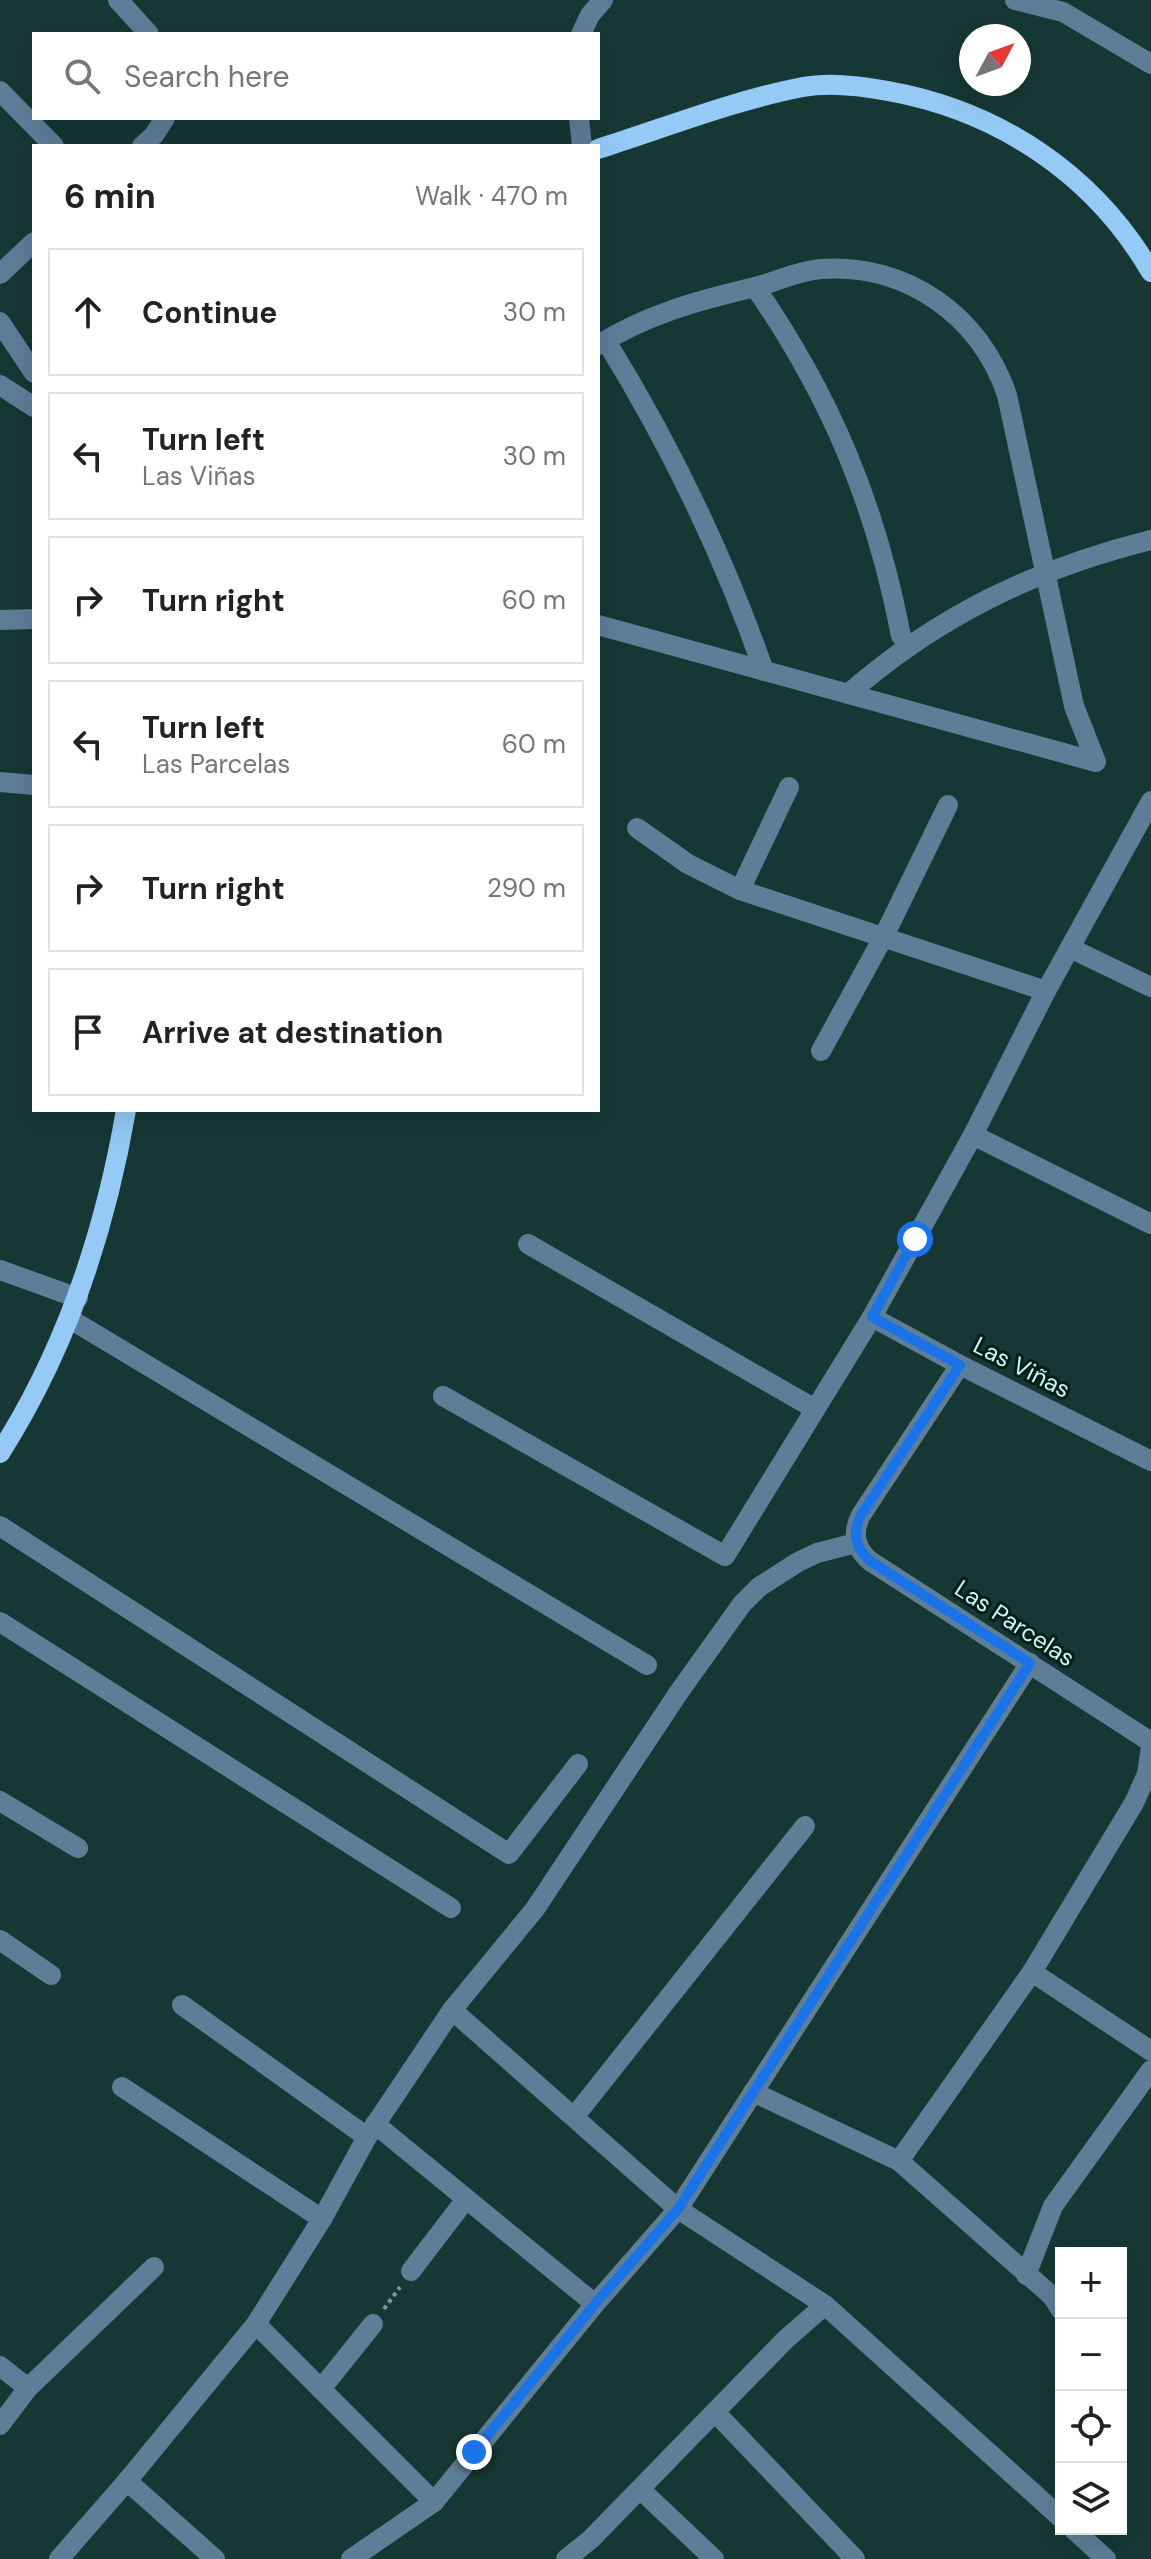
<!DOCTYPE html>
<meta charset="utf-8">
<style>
body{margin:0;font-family:"DM Sans",sans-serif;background:#f2f2f2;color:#222}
.controls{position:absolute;right:24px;bottom:24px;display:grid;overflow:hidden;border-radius:0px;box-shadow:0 8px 32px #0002}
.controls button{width:72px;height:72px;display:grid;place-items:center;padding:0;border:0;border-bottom:2px solid #e0e0e0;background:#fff;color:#222;font:40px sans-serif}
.compass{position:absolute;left:959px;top:24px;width:72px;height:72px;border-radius:50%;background:#fff;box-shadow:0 8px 32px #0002;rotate:49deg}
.stop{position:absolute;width:24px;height:24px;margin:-18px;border:6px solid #1a73e8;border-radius:50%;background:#fff}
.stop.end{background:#1a73e8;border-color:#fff;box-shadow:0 2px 8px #0008}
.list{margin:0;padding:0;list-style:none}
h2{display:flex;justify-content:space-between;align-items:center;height:104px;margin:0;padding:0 32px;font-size:34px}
h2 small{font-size:26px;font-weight:400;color:#767676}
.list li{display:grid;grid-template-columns:52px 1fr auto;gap:24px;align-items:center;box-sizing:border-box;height:128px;margin:0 16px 16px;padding:0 16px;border:2px solid #e0e0e0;border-radius:0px}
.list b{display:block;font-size:30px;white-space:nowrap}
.list p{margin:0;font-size:26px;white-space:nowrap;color:#767676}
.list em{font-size:26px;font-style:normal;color:#767676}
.icon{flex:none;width:44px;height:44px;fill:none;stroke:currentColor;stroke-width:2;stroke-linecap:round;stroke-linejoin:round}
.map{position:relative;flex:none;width:1151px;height:2559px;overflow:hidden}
.search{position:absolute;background:#fff;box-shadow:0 8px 32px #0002;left:32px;top:32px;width:568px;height:88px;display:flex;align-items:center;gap:20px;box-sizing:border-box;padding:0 28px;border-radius:0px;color:#767676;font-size:30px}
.panel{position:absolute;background:#fff;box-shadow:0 8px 32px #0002;left:32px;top:144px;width:568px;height:968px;border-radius:0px}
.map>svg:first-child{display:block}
</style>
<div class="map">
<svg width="1151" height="2559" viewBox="0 0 1151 2559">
<rect width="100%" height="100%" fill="#163733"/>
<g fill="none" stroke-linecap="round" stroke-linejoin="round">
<!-- path -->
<path stroke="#77a099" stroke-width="4" stroke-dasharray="4 4" stroke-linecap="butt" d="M384,2309L400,2287"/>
<!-- minor -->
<g stroke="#5e7e98" stroke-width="20">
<path d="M118,0L149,34"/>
<path d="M1015,0L1063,12L1151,64"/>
<path d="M581,34L590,15L603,0"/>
<path d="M0,91L54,146"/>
<path d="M579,118L582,146"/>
<path d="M142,146L154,135L165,118"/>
<path d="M0,274L34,242"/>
<path d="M755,287C831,397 876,505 901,636"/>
<path d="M0,322L34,373"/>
<path d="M606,341C671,446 723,554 764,671"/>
<path d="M598,345C646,315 696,301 751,288C775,283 795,271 821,269C906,263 980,315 1007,395L1074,706L1096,762L598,625"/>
<path d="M0,385L34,407"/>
<path d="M0,620L34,619"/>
<path d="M848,694C939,615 1035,569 1151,540"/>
<path d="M0,782L34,785"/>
<path d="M637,828L688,864L740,890L1046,991"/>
<path d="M740,890L789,787"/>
<path d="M1070,948L1151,987"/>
<path d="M821,1051L884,936L948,805"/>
<path d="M973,1135L1151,1224"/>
<path d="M528,1244L815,1409"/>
<path d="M0,1270L78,1298"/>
<path d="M872,1317L960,1365L1151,1461"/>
<path d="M70,1319L647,1665"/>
<path d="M960,1365L861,1515C852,1533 855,1548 870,1561L1151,1742"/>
<path d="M443,1396L725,1556L872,1317L973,1135L1046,991L1151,801"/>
<path d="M0,1526L509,1854L578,1764"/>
<path d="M0,1622L451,1908"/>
<path d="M0,1801L78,1848"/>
<path d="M0,1940L51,1975"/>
<path d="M1032,1972L1151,2051"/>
<path d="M182,2005L367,2137"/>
<path d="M452,2010L678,2209L825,2305L1061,2518"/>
<path d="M122,2087L322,2219"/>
<path d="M753,2092L899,2161L1052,2296L1061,2310"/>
<path d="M574,2117L805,1826"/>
<path d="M375,2124L595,2304"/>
<path d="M899,2161L1032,1972L1134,1803L1147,1774L1151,1746"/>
<path d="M411,2271L466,2199"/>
<path d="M1026,2275L1053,2206L1151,2070"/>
<path d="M256,2324L434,2502"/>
<path d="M0,2366L28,2388"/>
<path d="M321,2389L373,2324"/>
<path d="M715,2412L855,2559"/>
<path d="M0,2425L28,2388L154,2267"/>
<path d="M127,2481L256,2324L322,2219L367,2137L452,2010L535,1909L679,1692L742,1604L759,1587L798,1562L817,1553L856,1543"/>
<path d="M640,2489L714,2559"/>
<path d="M1073,2529L1106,2559"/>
<path d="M59,2559L127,2481L215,2559"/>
<path d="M351,2559L434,2502L595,2304L678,2209L1030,1663"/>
<path d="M566,2559L591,2539L785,2340L825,2305"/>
</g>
<!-- major -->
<g stroke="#94caf5" stroke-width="20">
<path d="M598,149C664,128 735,100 803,87C829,82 862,86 888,91C999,111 1094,174 1151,272"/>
<path d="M0,1453C67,1348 105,1232 126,1110"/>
</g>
</g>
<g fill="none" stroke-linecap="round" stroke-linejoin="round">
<!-- route -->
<path stroke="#1a73e8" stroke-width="10" d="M474,2452L595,2304L678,2209L1030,1663L870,1561C855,1548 852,1532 861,1515L960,1365L872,1317L915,1239"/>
</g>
<g text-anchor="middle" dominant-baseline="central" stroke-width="6" stroke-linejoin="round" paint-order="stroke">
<!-- street labels -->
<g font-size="24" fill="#cbfbf2" stroke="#001e1a">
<text transform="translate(1022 1367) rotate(27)">Las Viñas</text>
<text transform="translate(1015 1623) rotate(33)">Las Parcelas</text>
</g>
</g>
</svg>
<div class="controls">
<button>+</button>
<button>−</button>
<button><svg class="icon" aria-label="locate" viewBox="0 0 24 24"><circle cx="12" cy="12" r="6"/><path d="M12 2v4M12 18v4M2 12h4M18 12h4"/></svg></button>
<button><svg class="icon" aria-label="layers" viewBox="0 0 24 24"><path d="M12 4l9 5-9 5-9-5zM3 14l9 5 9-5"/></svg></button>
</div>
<svg class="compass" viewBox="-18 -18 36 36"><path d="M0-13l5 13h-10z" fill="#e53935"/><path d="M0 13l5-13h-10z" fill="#767676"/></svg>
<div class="stop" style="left:915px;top:1239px"></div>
<div class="stop end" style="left:474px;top:2452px"></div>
<div class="search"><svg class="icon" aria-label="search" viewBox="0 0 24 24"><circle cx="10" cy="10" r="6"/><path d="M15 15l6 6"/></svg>Search here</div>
<section class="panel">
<h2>6 min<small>Walk · 470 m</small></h2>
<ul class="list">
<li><svg class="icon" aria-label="ahead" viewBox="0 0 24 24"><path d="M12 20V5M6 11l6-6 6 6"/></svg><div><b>Continue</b></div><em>30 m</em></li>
<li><svg class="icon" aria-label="left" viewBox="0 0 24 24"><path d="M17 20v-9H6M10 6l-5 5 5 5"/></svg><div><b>Turn left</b><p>Las Viñas</p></div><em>30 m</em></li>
<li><svg class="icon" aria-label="right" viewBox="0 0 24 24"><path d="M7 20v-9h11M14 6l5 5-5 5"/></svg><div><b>Turn right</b></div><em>60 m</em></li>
<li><svg class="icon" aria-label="left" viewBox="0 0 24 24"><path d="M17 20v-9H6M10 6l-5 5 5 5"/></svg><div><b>Turn left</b><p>Las Parcelas</p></div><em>60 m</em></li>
<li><svg class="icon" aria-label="right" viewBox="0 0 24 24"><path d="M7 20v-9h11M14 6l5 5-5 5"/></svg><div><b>Turn right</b></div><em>290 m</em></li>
<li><svg class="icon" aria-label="arrive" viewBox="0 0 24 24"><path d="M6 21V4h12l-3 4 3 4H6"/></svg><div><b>Arrive at destination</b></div></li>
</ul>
</section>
</div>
